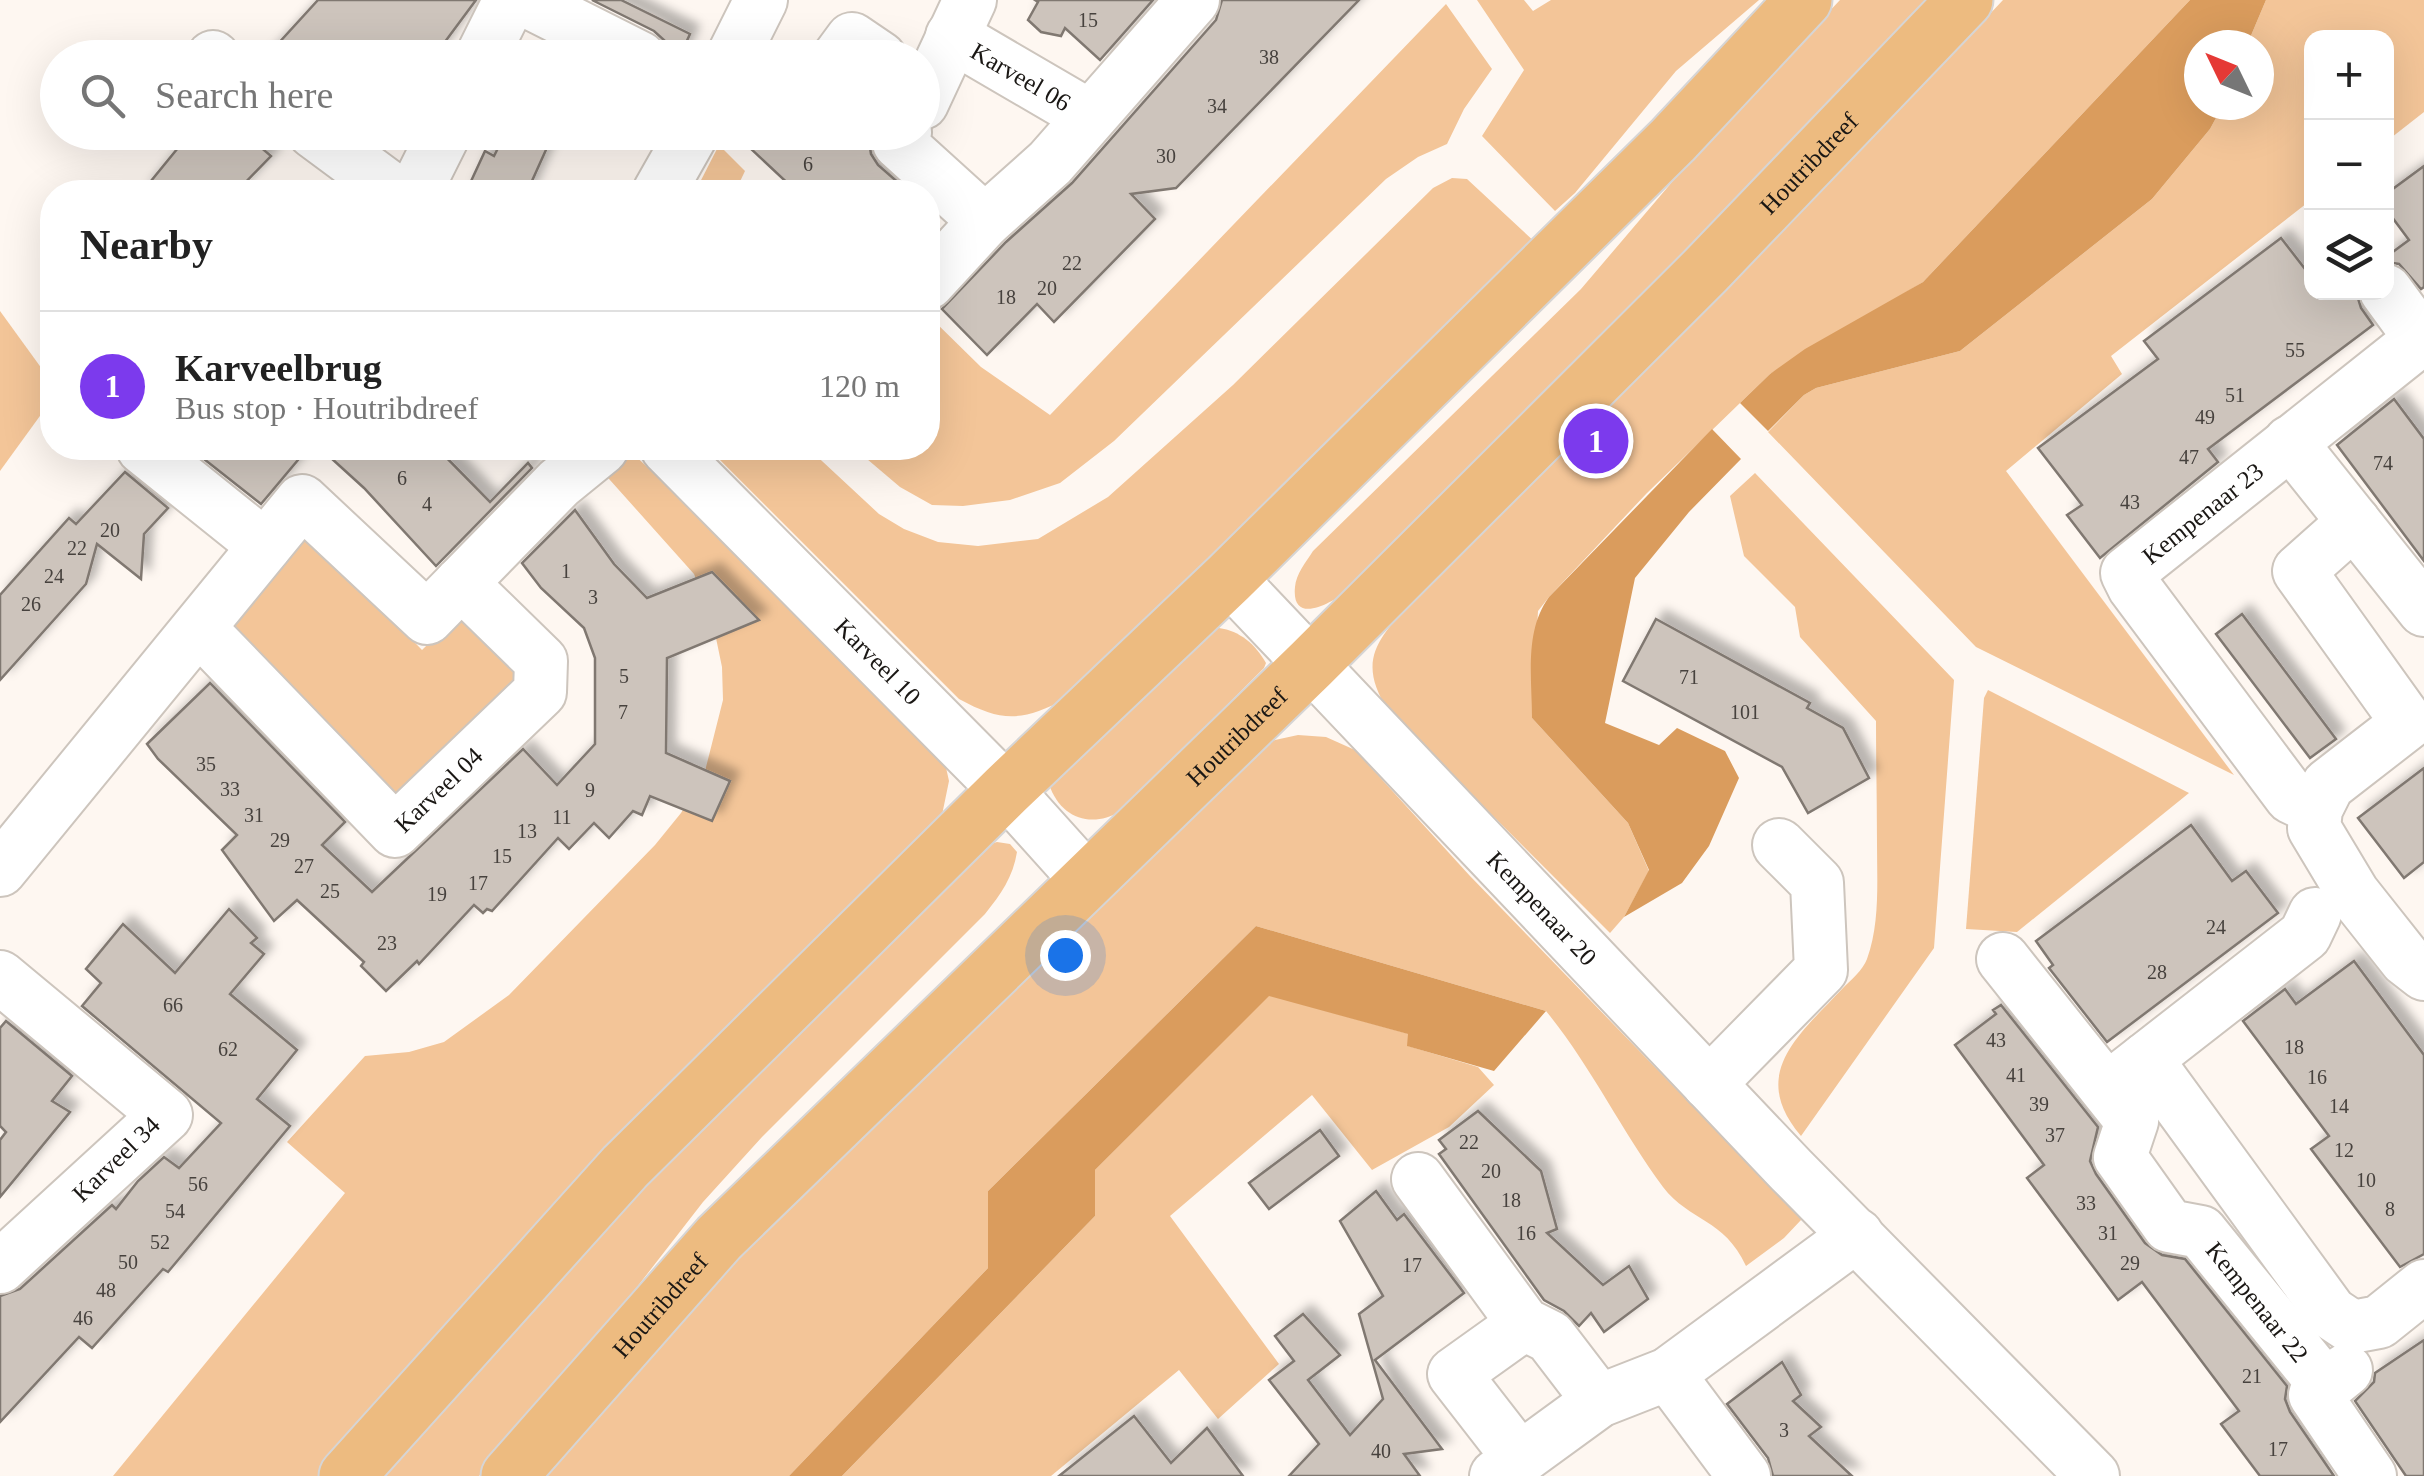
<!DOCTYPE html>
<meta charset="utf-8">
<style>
body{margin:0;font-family:"Times New Roman",serif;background:#f6f6f6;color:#222}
.controls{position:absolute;right:30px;top:30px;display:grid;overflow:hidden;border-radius:20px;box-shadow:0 10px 40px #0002}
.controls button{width:90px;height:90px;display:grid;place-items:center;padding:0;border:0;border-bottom:2px solid #e0e0e0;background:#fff;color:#222;font:50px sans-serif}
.compass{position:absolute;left:2184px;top:30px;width:90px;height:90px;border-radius:50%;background:#fff;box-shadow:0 10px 40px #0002;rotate:313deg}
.you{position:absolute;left:1065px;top:955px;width:35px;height:35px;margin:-25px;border:8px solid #fff;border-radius:50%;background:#1a73e8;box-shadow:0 0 0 15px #1a73e833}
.badge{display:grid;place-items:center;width:65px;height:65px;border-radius:50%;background:#7c3aed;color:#fff;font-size:32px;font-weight:700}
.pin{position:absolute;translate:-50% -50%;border:5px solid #fff;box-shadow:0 2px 10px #0006}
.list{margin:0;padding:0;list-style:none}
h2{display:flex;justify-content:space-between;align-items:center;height:130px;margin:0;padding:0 40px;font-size:42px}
h2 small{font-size:32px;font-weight:400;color:#767676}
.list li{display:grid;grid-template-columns:65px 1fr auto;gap:30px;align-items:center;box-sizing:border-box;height:150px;padding:0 40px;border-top:2px solid #e0e0e0}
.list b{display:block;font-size:38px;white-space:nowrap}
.list p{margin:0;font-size:32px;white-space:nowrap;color:#767676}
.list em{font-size:32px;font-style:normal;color:#767676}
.icon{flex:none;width:55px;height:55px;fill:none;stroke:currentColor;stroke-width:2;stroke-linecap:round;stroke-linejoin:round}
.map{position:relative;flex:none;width:2424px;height:1476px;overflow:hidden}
.search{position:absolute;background:#fff;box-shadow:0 10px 40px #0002;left:40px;top:40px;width:900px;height:110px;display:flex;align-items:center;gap:25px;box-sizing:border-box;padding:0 35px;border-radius:55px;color:#767676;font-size:38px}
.panel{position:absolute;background:#fff;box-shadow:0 10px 40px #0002;left:40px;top:180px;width:900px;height:280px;border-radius:40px}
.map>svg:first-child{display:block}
</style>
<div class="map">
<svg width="2424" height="1476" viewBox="0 0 2424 1476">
<defs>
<filter id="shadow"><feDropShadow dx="9" dy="-9" stdDeviation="5" flood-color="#0004"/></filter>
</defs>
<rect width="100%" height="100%" fill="#fef7f1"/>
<!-- green -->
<g fill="#f3c598">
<path d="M1477,0H1524L1533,11L1551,0H1759L1676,71L1575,193L1555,211L1482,136L1524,70Z"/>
<path d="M1840,0H1935L1498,443L1347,591C1333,602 1291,627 1295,587C1296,574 1306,562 1313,551L1581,289L1701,148Z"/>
<path d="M2003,0H2190L1923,282L1770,374L1647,493L1549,597L1538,611L1532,718L1628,823L1649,871L1624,917L1610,933L1389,712C1356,660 1377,641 1413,599C1613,403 1811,205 2003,0Z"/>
<path d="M2266,0H2424V112L2387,141L2386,38H2312L2311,200L2111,356L2122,374L2006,471L2234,775L1976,647L1768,432L1804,395L1816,388L1960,351L2152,199L2210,129L2223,105H2259V45H2247Z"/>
<path d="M1446,4L1492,69L1464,109L1447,144L1418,157L1386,179L1114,441L1060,483L1010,500L963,506L932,505L900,487L854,448H928V315L981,367L1050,415Z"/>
<path d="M719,145L745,171L735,192H695Z"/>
<path d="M1452,178L1467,179L1537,244L1066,699C1022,721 1003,723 959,699L708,448H808L879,514L904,529L938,542L978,546L1038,539L1108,497L1233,385L1433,188Z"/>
<path d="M0,311L50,380L45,409L0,471Z"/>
<path d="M630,451L783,593L945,763L949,781L942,815L319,1476H113L345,1193L287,1142L365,1056L409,1052L444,1042L509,995L655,845L681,813L704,775L723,700L722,667L711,614L694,574L593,461Z"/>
<path d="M1755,473L1954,680L1934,948L1801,1136C1748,1074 1799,1035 1842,989C1851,980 1863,970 1867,959C1880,923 1877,882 1877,844C1877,803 1876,762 1876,721L1800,637L1795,607L1744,556L1730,496Z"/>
<path d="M302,526L422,650L461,612L528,674L389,805L217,625Z"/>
<path d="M1219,628C1240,631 1255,644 1266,663L1264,668L1121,811C1091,829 1060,818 1049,784L1210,629Z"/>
<path d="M1988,690L2189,793L2017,932L1966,929L1984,698Z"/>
<path d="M1298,735L1326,737L1355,750L1470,876L1741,1156L1794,1205L1801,1220L1784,1238L1746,1266C1724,1218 1690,1222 1663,1187C1621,1130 1591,1066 1546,1011L1256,926L988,1191V1268L789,1476H542L754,1241L1248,754L1275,740Z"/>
<path d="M997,842L1010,844L1017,852C1013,877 1001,894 985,914L762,1137L703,1202L582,1358L479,1476H382L692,1131L984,846Z"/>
<path d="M1269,995L1409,1034L1408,1046L1478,1067L1494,1085L1449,1127L1372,1170L1312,1095L1170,1216L1279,1364L1218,1419L1179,1370L1051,1476H842L1095,1216V1170Z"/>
</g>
<!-- water -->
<g fill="#da9c5d">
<path d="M2190,0H2266L2247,45H2199V105H2223L2210,129L2152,199L1960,351L1816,388L1804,395L1768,431L1740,403L1770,374L1805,349L1923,282Z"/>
<path d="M1712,429L1741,459L1689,512L1635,578L1605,723L1659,745L1677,728L1725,751L1739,778L1709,846L1682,883L1624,917L1649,870L1628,823L1532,718C1532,678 1524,631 1549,597Z"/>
<path d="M1256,926L1546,1011L1494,1071L1407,1046L1408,1034L1269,996L1095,1170V1216L842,1476H789L988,1268V1191Z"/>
</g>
<!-- building -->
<g fill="#cdc4bc" stroke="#807871" stroke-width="2.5" filter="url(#shadow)">
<path d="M318,0H476L433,58H265Z"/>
<path d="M592,0H621L690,34L679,58H670L666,42L654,31Z"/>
<path d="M1035,0H1153L1100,60L1065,28L1061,36L1041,32L1028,20L1038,2Z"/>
<path d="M1222,0H1359L1176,188L1131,194L1155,219L1054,322L1037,304L987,355L942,309L1006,242L1072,183L1216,20Z"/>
<path d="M191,132H243L271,156L236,192H142Z"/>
<path d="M506,132H554L527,192H466L485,151L494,156Z"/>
<path d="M733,132H861L869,141L871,154L878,165L909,192H797Z"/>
<path d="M2424,166V287L2421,289L2399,264L2386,262V257L2409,240L2386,209V194Z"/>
<path d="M2281,238L2312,278V292H2356L2361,308L2373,325L2208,449L2218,462L2100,558L2067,515L2082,505L2038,448L2158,359L2144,341Z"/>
<path d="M2394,399L2424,439V561L2337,445Z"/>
<path d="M190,448H308L261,504Z"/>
<path d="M320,448H437L490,502L528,463L532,468L436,566L364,488Z"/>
<path d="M125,472L168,508L144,534L141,579L97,544L86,584L0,680V595L69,518L76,524Z"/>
<path d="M575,510L614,564L647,598L712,572L759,620L667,658L666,753L730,781L712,821L650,796L642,815L633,811L609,838L594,823L569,849L558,838L492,911L487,909L483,913L474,905L419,964L417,961L386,991L361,966L364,962L297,900L274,921L222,850L237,835L158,759L147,744L210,683L345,822L322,845L372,892L523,749L557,785L595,744V658L584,628L541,588L522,563Z"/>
<path d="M2242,614L2336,739L2310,758L2216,634Z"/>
<path d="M1656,619L1810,703L1807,708L1843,728L1869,778L1808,813L1782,767L1623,681Z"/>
<path d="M2424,768V862L2404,878L2358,818Z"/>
<path d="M2191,825L2232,881L2246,871L2278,913L2107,1042L2049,968L2053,965L2036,941Z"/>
<path d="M229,909L257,938L251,943L264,954L230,994L297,1050L257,1099L290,1126L168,1272L163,1269L92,1348L79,1337L0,1422V1296L20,1289L112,1205L116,1209L138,1181L164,1157L179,1168L221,1123L82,1006L101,983L86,969L123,924L175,973Z"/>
<path d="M2354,961L2424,1055V1254L2400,1267L2311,1149L2329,1136L2243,1021L2285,989L2296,1004Z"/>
<path d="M2001,1005L2098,1127L2090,1161L2096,1174L2145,1243L2162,1255L2185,1259L2287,1386L2285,1399L2290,1412L2334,1476H2260L2221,1424L2239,1411L2142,1282L2118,1300L2027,1178L2044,1165L1955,1045L1996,1014L1993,1010Z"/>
<path d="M6,1021L72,1076L52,1101L70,1112L0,1197V1140L6,1132L0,1126V1028Z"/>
<path d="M1478,1111L1541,1171L1557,1229L1547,1233L1603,1285L1629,1266L1648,1299L1604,1332L1591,1313L1579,1326L1564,1311L1544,1300L1439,1154L1446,1149L1439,1140Z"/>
<path d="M1320,1130L1339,1156L1269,1209L1249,1183Z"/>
<path d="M1376,1191L1397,1220L1404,1214L1464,1293L1375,1360L1442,1449L1404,1454L1420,1476H1289L1319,1444L1269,1380L1294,1361L1275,1336L1303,1314L1340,1355L1308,1380L1350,1435L1383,1399L1359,1314L1383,1296L1340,1221Z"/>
<path d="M2424,1340V1476H2406L2355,1401L2374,1382L2375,1373Z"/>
<path d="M1782,1362L1801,1395L1793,1401L1821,1427L1809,1436L1852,1476H1773L1768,1458L1727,1404Z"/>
<path d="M1134,1416L1171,1463L1207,1428L1243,1476H1059Z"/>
</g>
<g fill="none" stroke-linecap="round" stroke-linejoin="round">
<defs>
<g id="minor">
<path d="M525,0L640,58"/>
<path id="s1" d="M952,36L1089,116"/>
<path d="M213,57L214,58"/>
<path d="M481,58L510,0"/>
<path d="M732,58L761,0"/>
<path d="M838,58L852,39L880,58"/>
<path d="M922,103L970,0"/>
<path d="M314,132L395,192"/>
<path d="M905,132L899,143L985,221L1050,163L1193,0"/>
<path d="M415,192L445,132"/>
<path d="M659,192L693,132"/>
<path d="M928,283L985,221"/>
<path d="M2386,291L2424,343"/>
<path d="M2290,442L2424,610"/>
<path d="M143,448L265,546"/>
<path id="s2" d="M667,448L1006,790L1087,880"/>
<path d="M2354,522L2299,571L2408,723L2328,785L2316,809L2314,828L2353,893L2406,960L2424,974"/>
<path id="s3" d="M1229,578L1791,1170L2093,1476"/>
<path id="s4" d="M199,628L395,831L540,692L541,661L461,583"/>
<path id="s5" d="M2316,809L2291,797L2134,587L2127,573L2421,339"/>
<path d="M0,870L302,501L427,618L559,483L602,448"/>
<path id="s6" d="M2003,959L2132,1121L2120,1157L2169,1226L2201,1232L2325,1385"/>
<path d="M0,977L166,1115L0,1267"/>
<path d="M2146,1059L2331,1313L2352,1327L2379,1322L2424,1286"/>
<path d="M2119,1080L2305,935L2315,914"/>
<path d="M1709,1084L1821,970L1817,883L1779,845"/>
<path d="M1418,1179L1524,1324L1550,1337L1599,1401"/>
<path d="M2346,1370L2315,1395L2370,1476"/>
<path d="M1668,1374L1744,1476"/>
<path d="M1520,1459L1454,1374L1524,1324"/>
<path d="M1496,1476L1599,1401L1668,1374L1857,1235"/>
</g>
<g id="major">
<path d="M347,1476L625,1167L1006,790L1229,578L1673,140L1804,0"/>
<path id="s7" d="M509,1476L719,1238L1311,664L1706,270L1965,0"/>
</g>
</defs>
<!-- minor casing -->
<use href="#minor" stroke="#cdc5bd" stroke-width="56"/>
<!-- major casing -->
<use href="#major" stroke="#d6d5d5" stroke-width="59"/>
<!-- minor -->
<use href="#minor" stroke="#fff" stroke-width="52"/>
<!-- major -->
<use href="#major" stroke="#edbb80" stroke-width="55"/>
</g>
<g text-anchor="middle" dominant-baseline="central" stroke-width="8" stroke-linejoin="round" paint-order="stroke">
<!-- number labels -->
<g font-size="20" fill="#47423e">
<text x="1088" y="20">15</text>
<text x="1269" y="57">38</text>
<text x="1217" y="106">34</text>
<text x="1166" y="156">30</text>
<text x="808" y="164">6</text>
<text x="1072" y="263">22</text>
<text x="1047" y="288">20</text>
<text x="1006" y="297">18</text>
<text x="2295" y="350">55</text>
<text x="2235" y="395">51</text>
<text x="2205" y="417">49</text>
<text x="2189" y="457">47</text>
<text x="2383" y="463">74</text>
<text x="402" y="478">6</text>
<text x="2130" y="502">43</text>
<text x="427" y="504">4</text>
<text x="110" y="530">20</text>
<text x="77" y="548">22</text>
<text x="566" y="571">1</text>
<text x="54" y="576">24</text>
<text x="593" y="597">3</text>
<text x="31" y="604">26</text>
<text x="624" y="676">5</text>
<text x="1689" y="677">71</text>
<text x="623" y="712">7</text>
<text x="1745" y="712">101</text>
<text x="206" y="764">35</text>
<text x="230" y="789">33</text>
<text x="590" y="790">9</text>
<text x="254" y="815">31</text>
<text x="562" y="817">11</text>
<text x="527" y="831">13</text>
<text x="280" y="840">29</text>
<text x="502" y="856">15</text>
<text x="304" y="866">27</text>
<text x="478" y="883">17</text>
<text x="330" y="891">25</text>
<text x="437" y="894">19</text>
<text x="2216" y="927">24</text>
<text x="387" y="943">23</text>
<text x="2157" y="972">28</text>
<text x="173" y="1005">66</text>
<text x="1996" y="1040">43</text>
<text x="2294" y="1047">18</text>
<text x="228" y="1049">62</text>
<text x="2016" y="1075">41</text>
<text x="2317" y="1077">16</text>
<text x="2039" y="1104">39</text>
<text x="2339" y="1106">14</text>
<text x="2055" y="1135">37</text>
<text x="1469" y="1142">22</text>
<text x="2344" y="1150">12</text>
<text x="1491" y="1171">20</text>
<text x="2366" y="1180">10</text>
<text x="198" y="1184">56</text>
<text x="1511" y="1200">18</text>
<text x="2086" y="1203">33</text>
<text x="2390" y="1209">8</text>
<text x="175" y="1211">54</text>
<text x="1526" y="1233">16</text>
<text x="2108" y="1233">31</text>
<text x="160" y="1242">52</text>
<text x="128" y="1262">50</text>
<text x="2130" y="1263">29</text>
<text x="1412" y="1265">17</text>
<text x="106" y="1290">48</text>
<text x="83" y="1318">46</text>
<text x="2252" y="1376">21</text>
<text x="1784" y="1430">3</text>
<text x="2278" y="1449">17</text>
<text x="1381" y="1451">40</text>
</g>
<!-- street labels -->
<g font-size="25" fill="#1a1714" stroke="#fff">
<text stroke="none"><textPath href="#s1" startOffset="80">Karveel 06</textPath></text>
<text stroke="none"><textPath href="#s7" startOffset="1848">Houtribdreef</textPath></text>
<text stroke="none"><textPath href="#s5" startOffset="402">Kempenaar 23</textPath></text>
<text stroke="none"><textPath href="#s2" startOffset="300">Karveel 10</textPath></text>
<text stroke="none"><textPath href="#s7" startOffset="1038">Houtribdreef</textPath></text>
<text stroke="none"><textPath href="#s4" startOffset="342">Karveel 04</textPath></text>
<text stroke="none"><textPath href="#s3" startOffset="455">Kempenaar 20</textPath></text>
<text transform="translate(116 1159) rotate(-44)">Karveel 34</text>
<text stroke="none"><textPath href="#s6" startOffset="452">Kempenaar 22</textPath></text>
<text stroke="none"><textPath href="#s7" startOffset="228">Houtribdreef</textPath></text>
</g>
</g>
</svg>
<div class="controls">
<button>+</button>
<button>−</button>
<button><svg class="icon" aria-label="layers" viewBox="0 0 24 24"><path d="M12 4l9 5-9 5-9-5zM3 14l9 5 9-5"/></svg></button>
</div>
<svg class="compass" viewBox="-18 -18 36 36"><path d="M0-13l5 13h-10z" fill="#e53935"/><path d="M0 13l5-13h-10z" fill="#767676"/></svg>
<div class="you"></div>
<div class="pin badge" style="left:1596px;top:441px">1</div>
<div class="search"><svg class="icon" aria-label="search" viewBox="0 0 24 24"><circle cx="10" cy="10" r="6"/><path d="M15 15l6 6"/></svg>Search here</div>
<section class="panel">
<h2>Nearby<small></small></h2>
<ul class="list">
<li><span class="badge">1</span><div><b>Karveelbrug</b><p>Bus stop · Houtribdreef</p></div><em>120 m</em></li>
</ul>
</section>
</div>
